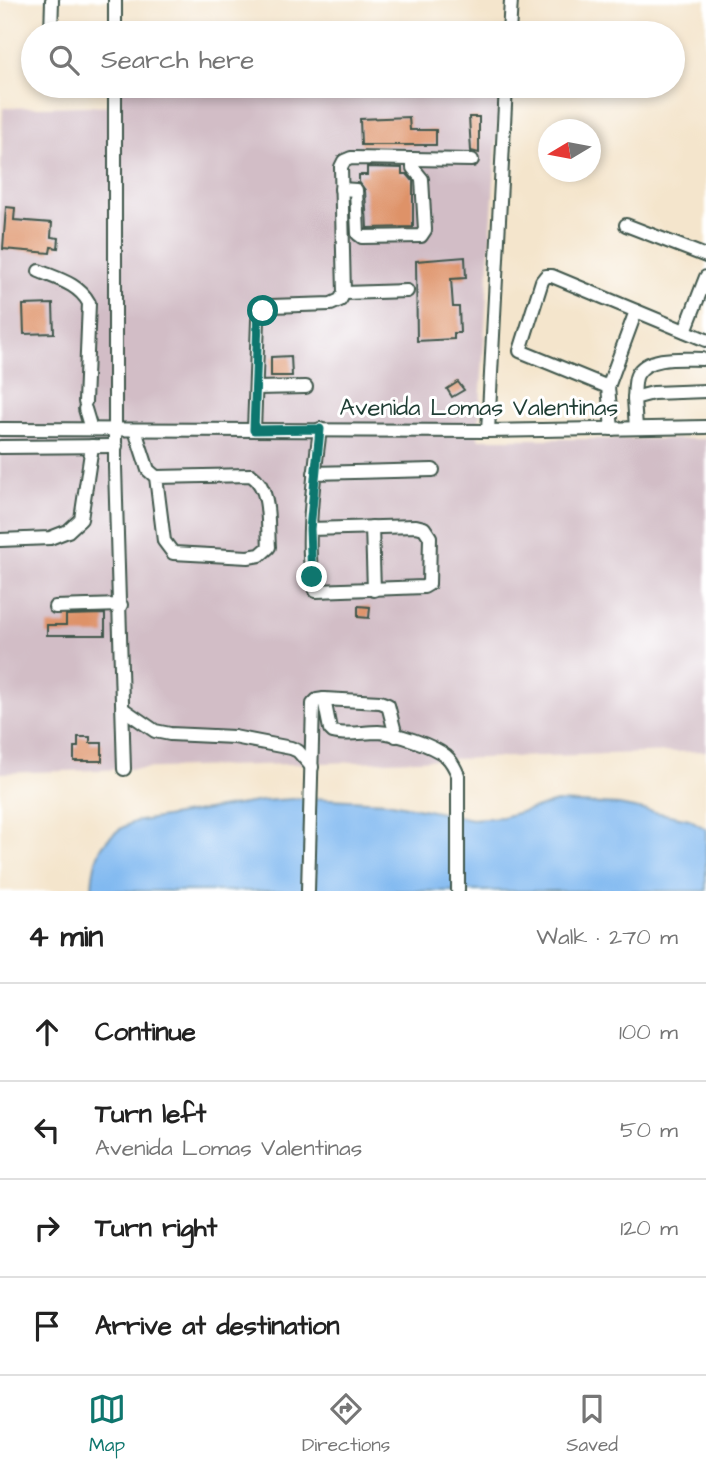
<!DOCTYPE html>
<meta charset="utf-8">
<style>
body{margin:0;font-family:"Architects Daughter",sans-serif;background:#f6f6f6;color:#222}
.compass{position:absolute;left:538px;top:119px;width:63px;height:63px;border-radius:50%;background:#fff;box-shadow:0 4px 10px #0003;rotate:260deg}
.stop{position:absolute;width:21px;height:21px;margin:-16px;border:5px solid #0f766e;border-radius:50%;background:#fff}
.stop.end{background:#0f766e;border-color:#fff;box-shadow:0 2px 7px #0008}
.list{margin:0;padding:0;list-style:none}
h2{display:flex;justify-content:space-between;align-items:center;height:91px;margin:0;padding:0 28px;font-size:30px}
h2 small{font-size:23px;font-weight:400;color:#767676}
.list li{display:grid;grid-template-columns:46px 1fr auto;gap:21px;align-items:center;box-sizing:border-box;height:98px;padding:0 28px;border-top:2px solid #e0e0e0}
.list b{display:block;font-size:26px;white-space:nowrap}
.list p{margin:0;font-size:23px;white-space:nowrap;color:#767676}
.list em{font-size:23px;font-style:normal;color:#767676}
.icon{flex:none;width:38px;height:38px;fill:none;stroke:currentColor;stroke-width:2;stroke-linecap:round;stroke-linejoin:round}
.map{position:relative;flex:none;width:706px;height:891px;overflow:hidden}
.search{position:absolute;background:#fff;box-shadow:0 4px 10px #0003;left:21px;right:21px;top:21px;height:77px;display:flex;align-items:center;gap:18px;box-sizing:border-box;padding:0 24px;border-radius:38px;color:#767676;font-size:26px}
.sheet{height:483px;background:#fff}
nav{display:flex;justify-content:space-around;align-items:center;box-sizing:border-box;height:98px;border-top:2px solid #e0e0e0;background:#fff;font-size:19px;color:#767676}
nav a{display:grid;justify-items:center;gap:4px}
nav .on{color:#0f766e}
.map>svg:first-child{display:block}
</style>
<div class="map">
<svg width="706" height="891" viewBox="0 0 706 891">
<rect width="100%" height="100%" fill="#fff"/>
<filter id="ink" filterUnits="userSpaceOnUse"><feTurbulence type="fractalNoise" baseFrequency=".0143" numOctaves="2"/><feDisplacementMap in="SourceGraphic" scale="14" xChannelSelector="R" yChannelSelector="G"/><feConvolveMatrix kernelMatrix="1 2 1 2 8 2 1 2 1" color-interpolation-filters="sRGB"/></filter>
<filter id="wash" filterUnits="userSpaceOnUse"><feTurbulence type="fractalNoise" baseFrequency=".00686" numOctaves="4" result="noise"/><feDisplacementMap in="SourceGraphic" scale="28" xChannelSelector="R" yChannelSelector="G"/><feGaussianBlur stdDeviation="1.57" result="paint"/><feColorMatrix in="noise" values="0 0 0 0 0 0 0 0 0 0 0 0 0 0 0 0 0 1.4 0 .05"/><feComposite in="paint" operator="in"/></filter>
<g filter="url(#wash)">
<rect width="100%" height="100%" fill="#f4e5cc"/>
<!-- industrial -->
<path fill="#d2bdc6" d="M121,86H500L478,439H706V751L0,773V204L3,108L120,105Z"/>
<!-- water -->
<path fill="#7fb8f0" stroke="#4f7a92" stroke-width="2" d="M309,798L387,802L471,819L502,817L557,802L619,805L689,819L706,829V891H92C93,856 101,836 134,822L262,801Z"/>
<g id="blocks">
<!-- building -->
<g fill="#de9268">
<path d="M409,117L410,130H436V145H361L360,119Z"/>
<path d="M469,117H479V153L471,151Z"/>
<path d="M367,167L402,168V174H407L413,181V227L367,228L365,190L359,182V175H367Z"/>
<path d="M6,207L15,208L14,220L52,223L51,237L59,238L58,248L51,247L50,253L3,249Z"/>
<path d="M465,257L466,278L451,279L453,307H459L460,333H454V339L417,341L416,261Z"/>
<path d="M53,304L54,333L24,334L23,305Z"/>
<path d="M291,356L292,376H271V357Z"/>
<path d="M458,382L464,390L452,397L447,389Z"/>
<path d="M358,606L370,607L369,618L358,617Z"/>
<path d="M105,614V635H47V625H66V615Z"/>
<path d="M78,737H90V743H102V761H74V747H78Z"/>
</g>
</g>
</g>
<g filter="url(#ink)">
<use href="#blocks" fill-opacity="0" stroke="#3f564b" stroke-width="2"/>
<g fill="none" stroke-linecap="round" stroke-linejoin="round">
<defs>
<g id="minor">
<path d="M115,0V33"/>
<path d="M51,32L115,33"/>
<path d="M51,33L52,0"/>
<path d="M509,33L511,0"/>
<path d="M115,86V467L124,769"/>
<path d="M341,189L356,190L358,234L362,237L421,236L425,230L422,179L413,168V159"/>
<path d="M626,225L706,256"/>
<path d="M39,271C58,279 79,284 89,303L85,402"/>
<path d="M344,293L407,291"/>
<path d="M685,331L706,277"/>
<path d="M608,387L636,311"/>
<path d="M256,388L306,387"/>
<path d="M634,398C635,390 634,381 637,375C647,355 684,359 702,359"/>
<path d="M85,409L91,429"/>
<path d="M636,428L634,398L653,393L706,391"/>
<path d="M0,429L488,431L706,427"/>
<path d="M612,429L608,387L520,351L542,281L546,276H552L706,340"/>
<path d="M135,430L148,470L156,477L251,475C272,489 267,524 269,547L260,555L248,557L173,553L164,541L156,477"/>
<path d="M254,430L258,320L263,311L271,306L331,304L340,300L344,293L341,167L344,161L351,158L472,160"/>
<path d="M488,431L506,86"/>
<path d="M0,447L116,446"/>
<path d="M314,473L433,470"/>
<path d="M372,527L374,590"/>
<path d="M310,529L416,526L424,528L430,537L429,584L424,587L316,591C302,556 315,469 320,429"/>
<path d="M0,540L50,538L68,531L81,519L92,446"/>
<path d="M55,607L121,605"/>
<path d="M324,699L380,702L388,705L396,736"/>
<path d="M123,709L155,731L170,734L234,737L291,748L298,751L312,767"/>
<path d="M308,891L313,704L317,700L324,699L330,729L333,732C347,736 363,732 378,732C396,733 432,745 446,756C452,761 455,768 458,775V891"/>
</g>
</defs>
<!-- minor casing -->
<use href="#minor" stroke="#3f564b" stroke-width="16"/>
<!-- minor -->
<use href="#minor" stroke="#fff" stroke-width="12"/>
</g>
</g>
<g fill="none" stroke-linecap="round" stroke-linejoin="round" filter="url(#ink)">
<!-- route -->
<path stroke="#0f766e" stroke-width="9" d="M263,311L258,320L254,430L320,429L310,529L312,577"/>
</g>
<g text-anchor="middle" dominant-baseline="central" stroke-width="6" stroke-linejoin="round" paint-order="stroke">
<!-- street labels -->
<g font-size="24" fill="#1f3d34" stroke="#fff">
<text x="479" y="408">Avenida Lomas Valentinas</text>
</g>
</g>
</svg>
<svg class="compass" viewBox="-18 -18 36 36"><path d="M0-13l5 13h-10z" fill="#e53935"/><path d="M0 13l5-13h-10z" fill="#767676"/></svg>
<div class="stop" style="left:263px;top:311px"></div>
<div class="stop end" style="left:312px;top:577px"></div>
<div class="search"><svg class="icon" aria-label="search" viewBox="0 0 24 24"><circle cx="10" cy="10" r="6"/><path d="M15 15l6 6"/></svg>Search here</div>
</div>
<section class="sheet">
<h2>4 min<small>Walk · 270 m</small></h2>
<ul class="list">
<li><svg class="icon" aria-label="ahead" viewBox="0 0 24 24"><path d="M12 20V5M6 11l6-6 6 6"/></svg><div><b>Continue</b></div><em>100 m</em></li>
<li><svg class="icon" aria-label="left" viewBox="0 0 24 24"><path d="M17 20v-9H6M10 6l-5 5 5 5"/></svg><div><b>Turn left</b><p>Avenida Lomas Valentinas</p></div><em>50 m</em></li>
<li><svg class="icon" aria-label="right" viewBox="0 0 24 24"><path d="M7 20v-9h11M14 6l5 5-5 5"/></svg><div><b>Turn right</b></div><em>120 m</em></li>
<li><svg class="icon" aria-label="arrive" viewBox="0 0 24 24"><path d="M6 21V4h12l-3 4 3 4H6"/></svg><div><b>Arrive at destination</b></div></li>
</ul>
</section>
<nav>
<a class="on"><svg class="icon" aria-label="map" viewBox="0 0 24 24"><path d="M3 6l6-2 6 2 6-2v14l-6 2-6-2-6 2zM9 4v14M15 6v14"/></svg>Map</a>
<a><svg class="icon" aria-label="directions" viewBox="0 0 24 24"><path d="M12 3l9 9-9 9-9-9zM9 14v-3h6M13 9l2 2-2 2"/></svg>Directions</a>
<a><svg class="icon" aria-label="saved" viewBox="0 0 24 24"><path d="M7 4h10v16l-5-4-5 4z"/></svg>Saved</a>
</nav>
